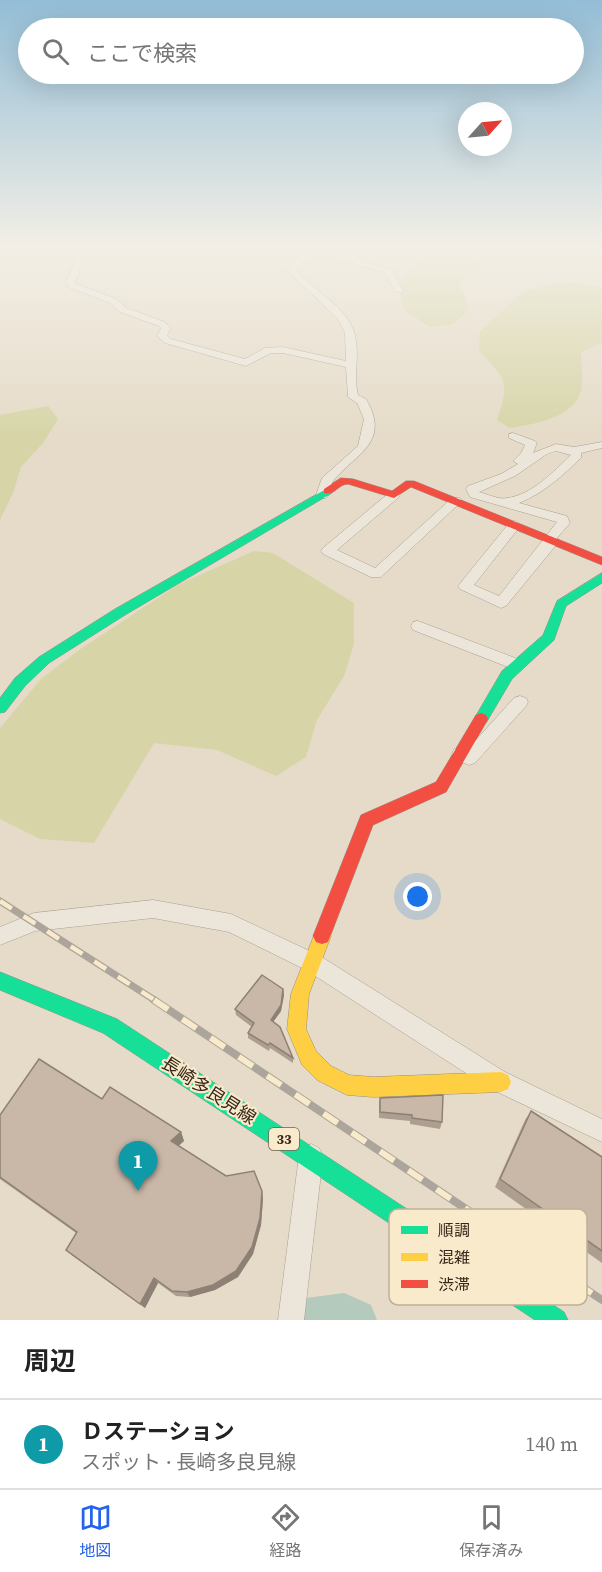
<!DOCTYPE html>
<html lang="ja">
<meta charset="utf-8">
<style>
body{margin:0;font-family:"Source Serif 4","Noto Sans JP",serif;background:#f2f2f2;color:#222}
.compass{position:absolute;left:458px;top:102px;width:54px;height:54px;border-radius:50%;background:#fff;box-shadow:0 6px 24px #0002;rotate:63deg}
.you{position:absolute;left:418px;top:897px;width:21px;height:21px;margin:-15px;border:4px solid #fff;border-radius:50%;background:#1a73e8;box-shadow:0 0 0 9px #1a73e833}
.badge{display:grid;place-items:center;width:39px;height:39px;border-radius:50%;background:#2563eb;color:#fff;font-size:20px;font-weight:700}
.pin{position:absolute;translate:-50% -50px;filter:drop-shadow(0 2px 3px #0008)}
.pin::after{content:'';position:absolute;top:32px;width:21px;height:18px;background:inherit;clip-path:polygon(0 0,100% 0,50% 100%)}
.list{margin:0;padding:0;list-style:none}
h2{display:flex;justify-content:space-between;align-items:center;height:78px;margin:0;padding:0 24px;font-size:26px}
h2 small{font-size:20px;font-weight:400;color:#767676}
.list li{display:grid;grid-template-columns:39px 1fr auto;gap:18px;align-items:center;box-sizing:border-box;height:90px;padding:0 24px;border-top:2px solid #e0e0e0}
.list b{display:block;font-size:22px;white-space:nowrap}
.list p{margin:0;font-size:20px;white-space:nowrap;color:#767676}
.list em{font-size:20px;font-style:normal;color:#767676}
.icon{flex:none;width:33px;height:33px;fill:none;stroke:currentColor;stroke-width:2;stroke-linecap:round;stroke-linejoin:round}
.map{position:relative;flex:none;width:602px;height:1320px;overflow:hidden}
.search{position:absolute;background:#fff;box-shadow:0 6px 24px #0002;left:18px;right:18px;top:18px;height:66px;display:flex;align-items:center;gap:15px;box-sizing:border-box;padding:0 21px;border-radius:33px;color:#767676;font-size:22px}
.sheet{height:168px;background:#fff}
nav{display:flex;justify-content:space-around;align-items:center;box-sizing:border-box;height:84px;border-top:2px solid #e0e0e0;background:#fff;font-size:16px;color:#767676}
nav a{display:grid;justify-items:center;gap:3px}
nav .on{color:#2563eb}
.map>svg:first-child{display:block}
</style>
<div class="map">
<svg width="602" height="1320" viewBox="0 0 602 1320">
<rect width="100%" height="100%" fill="#e5dbc8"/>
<!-- green -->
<g fill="#d7d5a8">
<path d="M430,252L460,254L485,261L478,271L458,283L466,297L468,311L454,324L430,327L403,309L399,283L416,263Z"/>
<path d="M573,282L602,288V343L581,352C581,363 583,375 582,385C580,417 535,424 510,428L497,420C510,380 506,380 479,351L480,331L523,292L545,286Z"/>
<path d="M48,406L58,419L43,443L21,467L13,493L0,520V415Z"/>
<path d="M254,551L273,553L354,603V644L344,676L317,720L306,757L276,776L217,750L154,743L94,843L40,839L0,819V728L41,679L79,650L179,584Z"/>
</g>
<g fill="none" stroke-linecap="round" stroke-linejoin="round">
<!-- river -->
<path fill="#b4cabc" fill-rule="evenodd" d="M344,1293L371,1305L377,1320H277L283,1305L298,1299Z"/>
<defs>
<g id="street">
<path d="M80,249H88L75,283L116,299L126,308L165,322L171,328L167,335L171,339L245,359L265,348L283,347L346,361L345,333L338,319L288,271V269L297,258L311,252L352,255L375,266L390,268L403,290L402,292H396L384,272C357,268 320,243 296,269C313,292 347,305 355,335C360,356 353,375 358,395L366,399C391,442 357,453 334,480C330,485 329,492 326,498H318L316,495L322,478L358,446L364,419L357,403L348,397L346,367L283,353H271L246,366L165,343L157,336L161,328L159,326L120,312L110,303L68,287L66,281Z"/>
<path d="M513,433L535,441L537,443L533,453L556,444L574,447L602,442V448L581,453V458C562,476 544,493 519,503L567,516L570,523L557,538V544L506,606L501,608L460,589L458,586L510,522L515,521L521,525L474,585L499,596L557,522L470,497L466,489L468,486L501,474L518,464L513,461L521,453L525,445L509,438V434ZM556,451L571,455C554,471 532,495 507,498C499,500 487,494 479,492L515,476L547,454Z"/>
<path d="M394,491L400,495L398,498L337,550L375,568L452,498H460L462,501L381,577H371L323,554L321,551L323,548L390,492Z"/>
<path d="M418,621L523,661L526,665L523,669H513L413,630L411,626L413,622Z"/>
<path d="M520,696L526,698L528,702L526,706L475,763L469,765L454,759L452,754L454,749L460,747L467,750L514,698Z"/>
<path d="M153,900L231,914L320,956L505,1072L602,1119V1142L489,1088L306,970L229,932L153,918L35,931L0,945V927L34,913Z"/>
<path d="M311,1144L319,1148L323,1156L304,1320H278L299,1156L303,1148Z"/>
</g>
<g id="fast">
<path d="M328,488L332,489V493L125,615L49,663L25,686L5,712L0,713V698L15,678L39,657L115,609Z"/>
<path d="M602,573V583L566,606L554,640L512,679L486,723H476L474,719L502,671L543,635L557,601Z"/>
<path d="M0,972L117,1019L564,1312L568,1320H535L103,1033L0,990Z"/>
</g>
<path id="slow" d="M322,928L328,930L331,936L309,994L306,1029L316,1051L331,1066L349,1075L373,1077L501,1072L508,1075L511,1082L508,1089L501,1092L373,1097L347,1095L317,1080L302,1065L287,1029L291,994L316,930Z"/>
<g id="jam">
<path d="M341,478L353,479L392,491L406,481H414L602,557V565L411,487L394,498L348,484C338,484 335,496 324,493V489Z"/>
<path d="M481,713L486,715L488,719L446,792L373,825L328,942L322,944L316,942L313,936L361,815L436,782L476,715Z"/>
</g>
</defs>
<!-- street casing -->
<use href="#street" stroke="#a9a092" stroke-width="1"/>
<!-- fast casing -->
<use href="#fast" stroke="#998f82" stroke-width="1"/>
<!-- slow casing -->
<use href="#slow" stroke="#998f82" stroke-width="1"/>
<!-- jam casing -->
<use href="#jam" stroke="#998f82" stroke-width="1"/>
<!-- street -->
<use href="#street" fill="#ece6da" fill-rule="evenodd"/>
<!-- fast -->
<use href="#fast" fill="#16e098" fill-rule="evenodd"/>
<!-- slow -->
<use href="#slow" fill="#ffcf43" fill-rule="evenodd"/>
<!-- jam -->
<use href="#jam" fill="#f24e42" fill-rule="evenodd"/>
<defs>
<path id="rail-far1" d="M0,901L156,1001"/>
<path id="rail" d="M154,1000L602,1300"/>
</defs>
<!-- rail-far1 casing -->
<use href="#rail-far1" stroke="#aba59b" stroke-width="7"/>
<!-- rail casing -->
<use href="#rail" stroke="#aba59b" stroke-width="8"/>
<!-- rail-far1 -->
<use href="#rail-far1" stroke="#f9eacb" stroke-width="4.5" stroke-dasharray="14" stroke-linecap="butt"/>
<!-- rail -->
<use href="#rail" stroke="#f9eacb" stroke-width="6" stroke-dasharray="17" stroke-linecap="butt"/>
</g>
<!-- wall -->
<g fill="#ad9e90">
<path d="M283,989L284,995L281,1011L273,1022L293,1058V1063L270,1048L269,1051L248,1038V1033L252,1027L236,1015L235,1009Z"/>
<path d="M380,1098L442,1122L440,1129L410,1124V1121L379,1118V1104Z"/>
<path d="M102,1099L181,1132L184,1141L178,1146L226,1176L262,1191L263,1199L261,1225L253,1254L238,1277L215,1290L190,1297L176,1296L158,1283L145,1308L73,1256L66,1250L76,1233L0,1179V1115Z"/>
<path d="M531,1111L602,1157V1263L495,1187L525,1120Z"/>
</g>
<!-- shaded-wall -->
<g fill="#8d8176">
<path d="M283,989L284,995L281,1011L271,1025V1020Z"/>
<path d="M181,1132L184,1141L174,1150L171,1141Z"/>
<path d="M262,1191L263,1199L261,1225L253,1254L238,1277L215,1290L190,1297L187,1292Z"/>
<path d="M154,1278L158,1283L145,1308L140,1304Z"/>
</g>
<!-- building -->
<g fill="#c9b8a8" stroke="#8d8176" stroke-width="1.5">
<path d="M262,975L283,989L281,1005L271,1020L280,1027L293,1058L270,1043L268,1045L248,1033L254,1023L235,1009Z"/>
<path d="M39,1059L102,1099L110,1087L181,1132L171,1141L226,1176L254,1171L262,1191L260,1218L252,1247L236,1271L213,1285L187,1292L172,1291L154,1278L140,1304L66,1250L77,1232L0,1177V1115Z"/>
<path d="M443,1095L442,1122L412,1118V1115L380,1112V1098Z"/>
<path d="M531,1111L602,1157V1251L500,1179Z"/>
</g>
<!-- sky -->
<linearGradient id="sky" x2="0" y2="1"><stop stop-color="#93bdd6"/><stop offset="0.57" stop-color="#f3efe6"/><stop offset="1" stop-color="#f3efe6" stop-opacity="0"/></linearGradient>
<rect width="602" height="434" fill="url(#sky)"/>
<g text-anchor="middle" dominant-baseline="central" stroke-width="4.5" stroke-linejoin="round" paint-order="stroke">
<!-- shield labels -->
<rect fill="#f9eacb" stroke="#72624f" stroke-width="1.5" x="269" y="1128" width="30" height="22" rx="4.5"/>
<g font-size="14" font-weight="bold" fill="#38271a">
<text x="284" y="1139">33</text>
</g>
<!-- near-street labels -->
<g font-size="18" fill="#38271a" stroke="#f9eacb">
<text transform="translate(209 1090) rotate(33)">長崎多良見線</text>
</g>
</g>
<!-- legend -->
<rect x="389" y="1209" width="198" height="96" rx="9" fill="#f9eacb" stroke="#bfb096" stroke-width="1.5"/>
<rect x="401" y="1226" width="27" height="8" fill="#16e098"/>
<rect x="401" y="1253" width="27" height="8" fill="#ffcf43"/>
<rect x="401" y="1280" width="27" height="8" fill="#f24e42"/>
<g font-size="16" fill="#38271a">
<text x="438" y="1236">順調</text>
<text x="438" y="1263">混雑</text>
<text x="438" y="1290">渋滞</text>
</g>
</svg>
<svg class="compass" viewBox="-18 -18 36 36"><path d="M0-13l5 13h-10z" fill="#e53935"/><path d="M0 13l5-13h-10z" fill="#767676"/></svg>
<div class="you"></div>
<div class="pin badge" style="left:138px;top:1191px;background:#0f9aa8">1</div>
<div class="search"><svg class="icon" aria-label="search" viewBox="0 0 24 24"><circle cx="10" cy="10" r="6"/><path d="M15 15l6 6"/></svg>ここで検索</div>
</div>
<section class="sheet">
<h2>周辺<small></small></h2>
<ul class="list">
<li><span class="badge" style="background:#0f9aa8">1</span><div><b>Ｄステーション</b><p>スポット · 長崎多良見線</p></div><em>140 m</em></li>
</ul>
</section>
<nav>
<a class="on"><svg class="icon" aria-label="map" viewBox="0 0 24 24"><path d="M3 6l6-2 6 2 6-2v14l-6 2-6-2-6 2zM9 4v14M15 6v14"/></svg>地図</a>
<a><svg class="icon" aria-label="directions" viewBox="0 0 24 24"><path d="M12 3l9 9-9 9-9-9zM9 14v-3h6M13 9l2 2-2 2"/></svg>経路</a>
<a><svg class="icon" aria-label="saved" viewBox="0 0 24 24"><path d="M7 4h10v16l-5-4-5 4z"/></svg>保存済み</a>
</nav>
